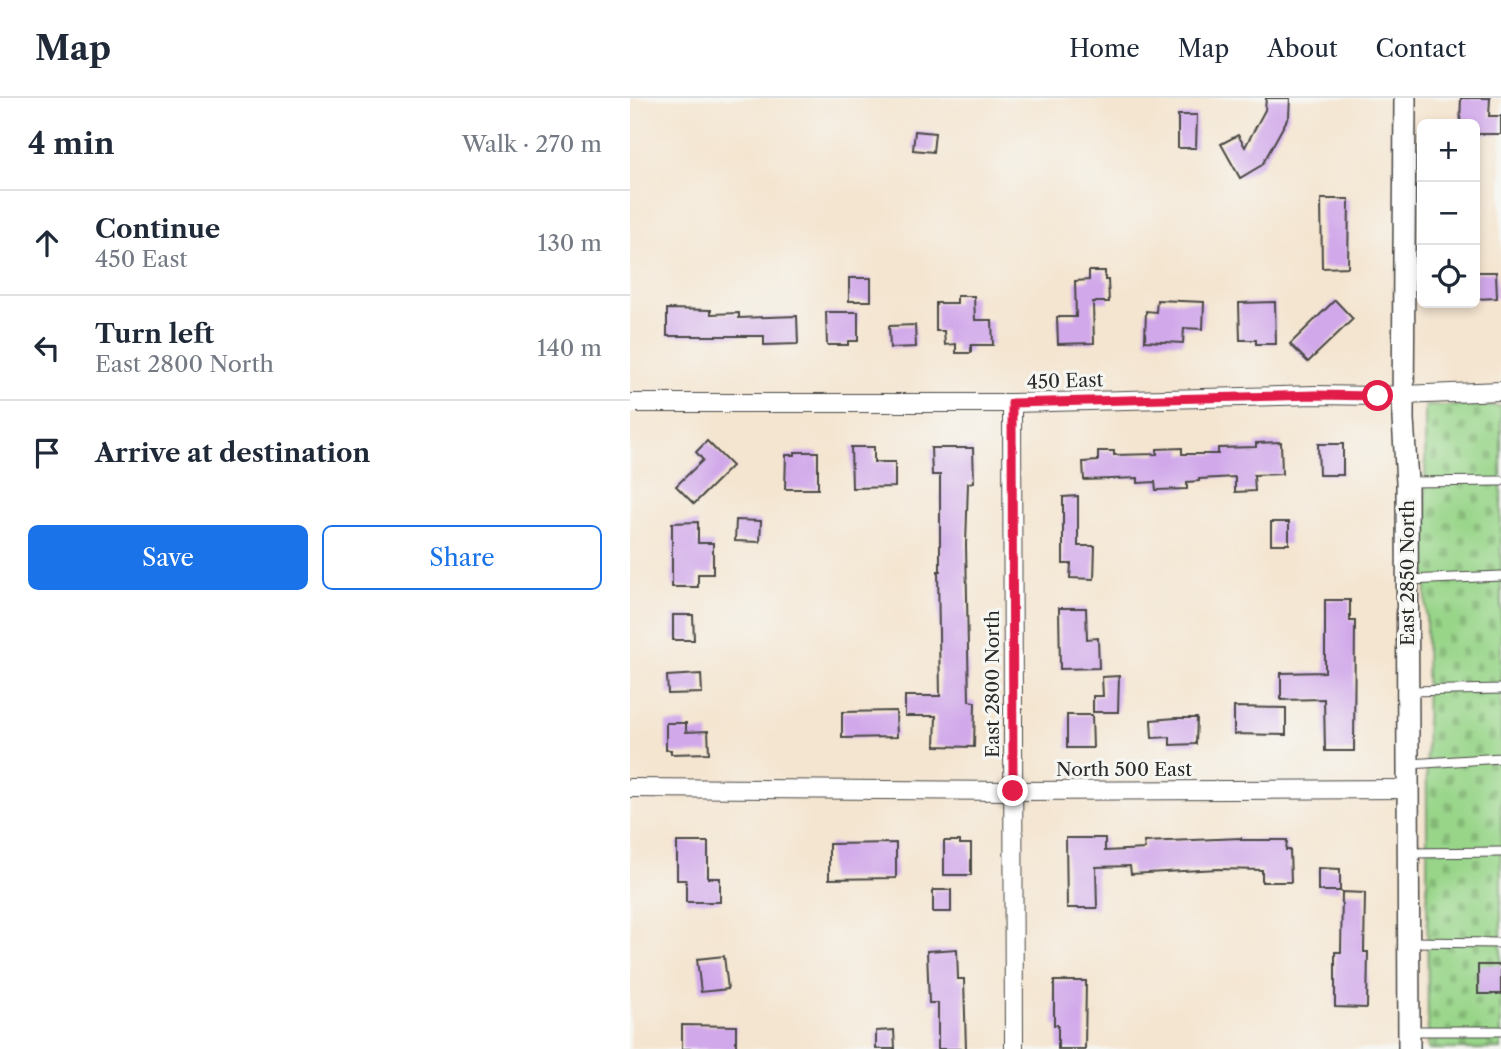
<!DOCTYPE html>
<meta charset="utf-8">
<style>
body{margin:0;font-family:"Libre Caslon Text",serif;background:#f6f6f7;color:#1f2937}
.controls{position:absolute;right:21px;top:21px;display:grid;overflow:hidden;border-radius:10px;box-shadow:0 4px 10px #0003}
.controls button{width:63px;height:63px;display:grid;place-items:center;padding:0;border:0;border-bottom:2px solid #e0e1e3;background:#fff;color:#1f2937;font:35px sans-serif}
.stop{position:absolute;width:21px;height:21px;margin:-16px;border:5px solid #e11d48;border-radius:50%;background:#fff}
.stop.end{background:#e11d48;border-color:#fff;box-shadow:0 2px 7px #0008}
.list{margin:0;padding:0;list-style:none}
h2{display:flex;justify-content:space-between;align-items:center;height:91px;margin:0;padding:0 28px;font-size:30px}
h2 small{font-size:23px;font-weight:400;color:#747a83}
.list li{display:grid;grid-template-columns:46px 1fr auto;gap:21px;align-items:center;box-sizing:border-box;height:105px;padding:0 28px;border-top:2px solid #e0e1e3}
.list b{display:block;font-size:26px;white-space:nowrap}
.list p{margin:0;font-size:23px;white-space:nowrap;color:#747a83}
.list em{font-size:23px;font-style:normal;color:#747a83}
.actions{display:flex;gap:14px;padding:21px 28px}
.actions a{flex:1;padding:16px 0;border:2px solid #1a73e8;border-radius:10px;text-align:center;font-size:24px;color:#1a73e8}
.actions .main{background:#1a73e8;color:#fff}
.icon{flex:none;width:38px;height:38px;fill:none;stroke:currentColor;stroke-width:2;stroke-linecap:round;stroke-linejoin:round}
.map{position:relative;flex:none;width:871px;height:951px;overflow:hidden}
header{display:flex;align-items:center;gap:42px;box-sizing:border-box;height:98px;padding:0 35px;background:#fff;border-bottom:2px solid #e0e1e3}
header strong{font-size:33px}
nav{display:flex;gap:38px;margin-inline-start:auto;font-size:24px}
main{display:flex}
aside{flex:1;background:#fff}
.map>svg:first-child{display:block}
</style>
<header>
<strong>Map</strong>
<nav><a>Home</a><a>Map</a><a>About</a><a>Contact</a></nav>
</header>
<main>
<aside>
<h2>4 min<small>Walk · 270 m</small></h2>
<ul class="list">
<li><svg class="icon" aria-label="ahead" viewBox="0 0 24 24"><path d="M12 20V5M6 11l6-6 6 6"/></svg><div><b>Continue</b><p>450 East</p></div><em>130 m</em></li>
<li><svg class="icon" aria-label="left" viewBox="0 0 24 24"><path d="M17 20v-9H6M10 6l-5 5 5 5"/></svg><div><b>Turn left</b><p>East 2800 North</p></div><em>140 m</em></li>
<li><svg class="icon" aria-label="arrive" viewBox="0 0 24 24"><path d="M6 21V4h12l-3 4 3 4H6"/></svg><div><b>Arrive at destination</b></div></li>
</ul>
<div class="actions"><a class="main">Save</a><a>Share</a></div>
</aside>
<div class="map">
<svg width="871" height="951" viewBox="0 0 871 951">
<defs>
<pattern id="cemetery-stones" width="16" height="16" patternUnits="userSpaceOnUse" patternTransform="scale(1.75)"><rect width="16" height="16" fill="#98d589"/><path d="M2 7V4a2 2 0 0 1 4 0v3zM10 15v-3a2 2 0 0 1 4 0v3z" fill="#83b776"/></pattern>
</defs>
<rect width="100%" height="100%" fill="#f6f6f2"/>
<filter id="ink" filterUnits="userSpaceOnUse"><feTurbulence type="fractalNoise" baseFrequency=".0143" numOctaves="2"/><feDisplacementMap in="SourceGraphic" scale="14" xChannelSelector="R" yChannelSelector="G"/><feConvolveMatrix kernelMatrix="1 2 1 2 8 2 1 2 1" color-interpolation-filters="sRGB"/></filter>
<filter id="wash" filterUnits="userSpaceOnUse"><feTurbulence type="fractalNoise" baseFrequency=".00686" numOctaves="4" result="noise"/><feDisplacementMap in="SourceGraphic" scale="28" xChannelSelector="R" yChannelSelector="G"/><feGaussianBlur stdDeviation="1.57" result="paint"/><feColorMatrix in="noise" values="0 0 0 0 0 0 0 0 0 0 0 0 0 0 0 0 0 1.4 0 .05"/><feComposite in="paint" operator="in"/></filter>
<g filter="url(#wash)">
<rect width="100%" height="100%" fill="#f4e5d0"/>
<!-- cemetery -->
<path fill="url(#cemetery-stones)" stroke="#62805a" stroke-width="2" d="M795,308H871V951H798Z"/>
<g id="blocks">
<!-- building -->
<g fill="#d1a9ea">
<path d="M636,0H660L659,18L632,67L610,80L591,46L608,37L615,49L635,12Z"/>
<path d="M831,0H860L859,18H871V36H845V26H830Z"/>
<path d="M548,17H567L566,50H548Z"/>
<path d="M285,33L305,35L303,54L283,52Z"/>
<path d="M691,101H719L718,169L692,170Z"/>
<path d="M459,173H475V182H478L479,204H463L464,245L428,246L427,219H446L445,183L459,182Z"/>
<path d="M845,174H866L867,200L845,201Z"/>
<rect x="219" y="180" width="22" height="23"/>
<path d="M327,198H344L345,222H362L363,247H341V255H326V246L315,247L314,233H306V205H327Z"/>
<path d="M527,202L574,204L573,231L554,230L553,245L515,243L516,213L526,214Z"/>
<path d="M705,202L723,221L678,264L660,246Z"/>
<path d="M645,204L646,246H626V242H610L609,205Z"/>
<path d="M37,211L81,212V216L109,215V220L167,218L168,246L134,247V238H37Z"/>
<path d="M196,214H228V243H218V247H197Z"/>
<path d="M285,227L286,249L260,250L259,228Z"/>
<path d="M77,343L102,368L64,406L46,388L73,362L66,354Z"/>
<path d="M651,344L652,376L624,377L625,393L605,394V379L569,381V383L557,384V391L526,392L525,384L508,385V380L454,382L453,364L468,363V353H484V357L527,356V351L552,350V356H588V350L626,349V345Z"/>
<path d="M688,346H713V377H689Z"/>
<path d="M221,349H244V364H265V389L222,390Z"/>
<path d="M301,350H343L344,384L338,385L336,447L339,603L345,604L344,649L305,648L306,618H275V598H310L308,473H310V377H302Z"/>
<path d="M165,354H188V391H155L156,357H165Z"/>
<path d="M448,398V448H465L464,481L440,480L441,466H433V399Z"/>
<path d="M106,422L131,423L130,444L105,443Z"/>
<path d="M68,424V445H83V476H68V489H42V425Z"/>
<rect x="641" y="424" width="18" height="22"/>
<path d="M695,502H720V523H725L724,653H695L694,601L651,602V575L695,574Z"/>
<path d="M429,510H456L457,541L468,540L469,570L430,571Z"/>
<path d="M43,517H63L64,542H43Z"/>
<path d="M71,576L72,595L38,596L37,578Z"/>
<path d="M489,578L488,614H463V598H473L472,579Z"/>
<path d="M604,609L656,610V637L604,636Z"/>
<path d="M266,613L267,639L212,640V614Z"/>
<path d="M437,617H462L463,650H437Z"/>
<path d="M546,620H567L566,646L540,647V639L522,640L521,622Z"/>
<path d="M36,625H56V634L78,633L79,655L41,656V652H36Z"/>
<path d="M436,740H475V753L515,751L514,744L611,740V742H657L656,752H660L661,784H632V772L588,771L501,776L500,768L466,769L467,810H437Z"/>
<path d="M314,743H330V746H341V777H314Z"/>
<path d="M47,744H78V780H90V804H56V782H47Z"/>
<path d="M266,745V780L199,781V746Z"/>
<path d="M688,770L710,771V793H688Z"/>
<rect x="303" y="792" width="18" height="22"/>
<path d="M712,794L735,795L734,854H738L737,910L705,909V854H711Z"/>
<path d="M327,851L328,881H334L336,951H308V905H299L297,853Z"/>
<path d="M94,858L98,891L71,894L67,861Z"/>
<rect x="848" y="867" width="23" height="29"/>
<path d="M424,883H456L455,951H428V927H424Z"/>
<path d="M52,927L106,928V951H52Z"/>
<path d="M264,932L265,951H246V933Z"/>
</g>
</g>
</g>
<g filter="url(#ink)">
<use href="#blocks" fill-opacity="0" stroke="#494744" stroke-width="2"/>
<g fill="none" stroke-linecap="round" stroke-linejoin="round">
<defs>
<g id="service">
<path d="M778,384L871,383"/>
<path d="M779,482L871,478"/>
<path d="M779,593L871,591"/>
<path d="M780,666L871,660"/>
<path d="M780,755L871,754"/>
<path d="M780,844L871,845"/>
<path d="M780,933H871"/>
</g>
<g id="minor">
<path d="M0,305H382L685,297L748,298L871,293"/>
<path d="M382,305L384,951"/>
<path d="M0,690L383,693L778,691"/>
</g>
<path id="tertiary" d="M775,0L773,321L777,384L779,951"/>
</defs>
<!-- service casing -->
<use href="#service" stroke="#494744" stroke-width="11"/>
<!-- minor casing -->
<use href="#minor" stroke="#494744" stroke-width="20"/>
<!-- tertiary casing -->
<use href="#tertiary" stroke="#494744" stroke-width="24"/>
<!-- service -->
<use href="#service" stroke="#fff" stroke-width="9"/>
<!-- minor -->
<use href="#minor" stroke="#fff" stroke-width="18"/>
<!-- tertiary -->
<use href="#tertiary" stroke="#fff" stroke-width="21"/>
</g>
</g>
<g fill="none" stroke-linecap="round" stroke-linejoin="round" filter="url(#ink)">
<!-- route -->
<path stroke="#e11d48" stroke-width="9" d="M383,693L382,305L685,297L748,298"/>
</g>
<g text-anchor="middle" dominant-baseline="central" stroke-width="6" stroke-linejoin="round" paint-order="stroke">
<!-- street labels -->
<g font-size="19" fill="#2b2b2b" stroke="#f6f6f2">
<text transform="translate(435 283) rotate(-2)">450 East</text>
<text transform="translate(777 475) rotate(-90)">East 2850 North</text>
<text transform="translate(362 586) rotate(-90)">East 2800 North</text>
<text x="494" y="671">North 500 East</text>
</g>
</g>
</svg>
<div class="controls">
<button>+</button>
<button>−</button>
<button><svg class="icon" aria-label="locate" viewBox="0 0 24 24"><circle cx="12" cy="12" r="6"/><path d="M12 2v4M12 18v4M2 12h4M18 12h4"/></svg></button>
</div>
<div class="stop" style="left:748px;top:298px"></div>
<div class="stop end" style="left:383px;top:693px"></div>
</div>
</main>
